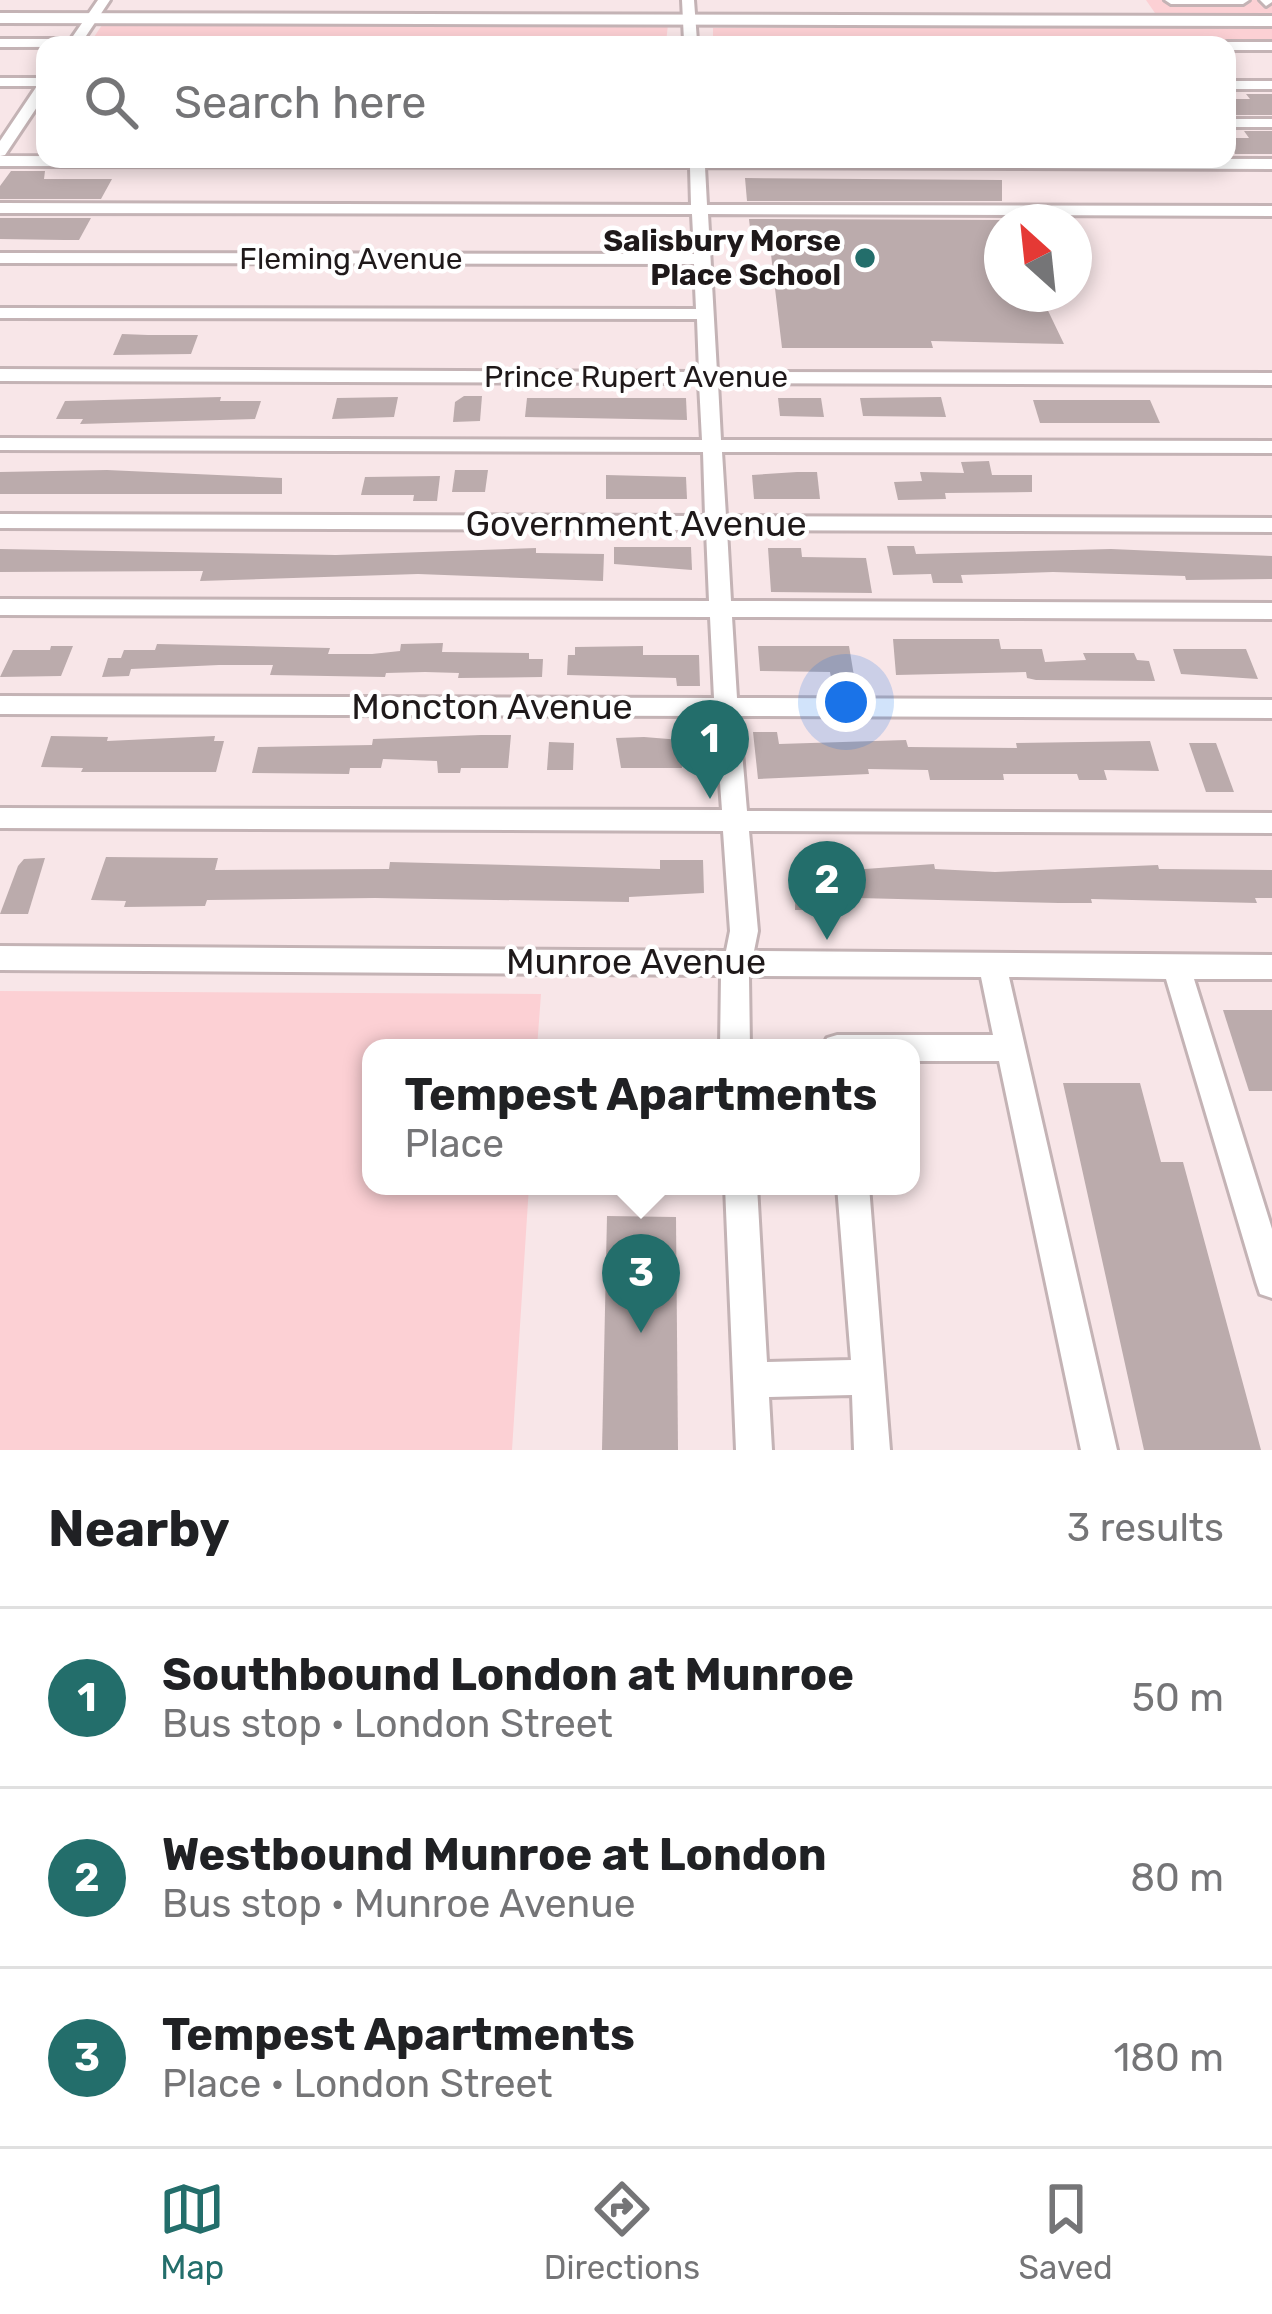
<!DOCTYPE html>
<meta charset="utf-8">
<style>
body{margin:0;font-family:Rubik,sans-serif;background:#f2f2f2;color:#202124}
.compass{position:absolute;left:984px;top:204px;width:108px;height:108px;border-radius:50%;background:#fff;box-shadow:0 6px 18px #0003;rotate:333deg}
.you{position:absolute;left:846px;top:702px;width:42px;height:42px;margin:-30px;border:9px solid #fff;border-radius:50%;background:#1a73e8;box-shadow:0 0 0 18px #1a73e833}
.badge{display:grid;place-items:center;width:78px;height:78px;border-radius:50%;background:#236e6b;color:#fff;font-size:39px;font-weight:700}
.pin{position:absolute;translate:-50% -99px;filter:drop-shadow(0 3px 6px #0008)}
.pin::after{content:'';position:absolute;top:63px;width:42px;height:36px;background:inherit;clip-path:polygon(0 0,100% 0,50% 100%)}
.popup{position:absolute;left:362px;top:1039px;width:558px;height:156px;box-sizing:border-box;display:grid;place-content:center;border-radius:24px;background:#fff;filter:drop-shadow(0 3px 9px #0005);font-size:39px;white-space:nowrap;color:#757577}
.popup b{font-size:45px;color:#202124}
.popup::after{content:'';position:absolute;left:50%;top:100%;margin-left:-24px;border:24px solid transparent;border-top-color:#fff}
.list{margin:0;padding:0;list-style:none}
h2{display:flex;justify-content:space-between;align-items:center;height:156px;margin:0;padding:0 48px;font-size:51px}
h2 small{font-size:39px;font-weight:400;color:#757577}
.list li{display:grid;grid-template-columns:78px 1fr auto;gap:36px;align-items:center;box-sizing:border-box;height:180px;padding:0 48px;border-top:3px solid #e0e0e0}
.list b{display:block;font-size:45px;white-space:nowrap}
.list p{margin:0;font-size:39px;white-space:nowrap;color:#757577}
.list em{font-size:39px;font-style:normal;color:#757577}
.icon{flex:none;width:66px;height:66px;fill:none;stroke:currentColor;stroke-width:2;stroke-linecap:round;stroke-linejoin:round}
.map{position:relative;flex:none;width:1272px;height:1450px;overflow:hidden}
.search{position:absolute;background:#fff;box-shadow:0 6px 18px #0003;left:36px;right:36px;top:36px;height:132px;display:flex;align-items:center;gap:30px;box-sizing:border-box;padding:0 42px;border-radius:24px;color:#757577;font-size:45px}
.sheet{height:696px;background:#fff}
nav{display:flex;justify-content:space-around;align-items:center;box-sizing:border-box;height:168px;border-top:3px solid #e0e0e0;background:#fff;font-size:33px;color:#757577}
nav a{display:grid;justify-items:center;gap:6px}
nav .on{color:#236e6b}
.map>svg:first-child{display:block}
</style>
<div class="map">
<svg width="1272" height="1450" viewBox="0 0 1272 1450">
<rect width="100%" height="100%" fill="#f8e6e8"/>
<!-- green -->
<g fill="#fcd0d4">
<path d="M1146,0H1272V14L1155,13Z"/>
<path d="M114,23L668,24L666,43L92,40L102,25Z"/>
<path d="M1272,26V44L713,43V28Z"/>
<path d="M0,991L541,994L537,1048H371V1186H529L512,1450H0Z"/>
</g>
<!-- building -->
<g fill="#bbabac">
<path d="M1246,94H1272V115H1233L1227,99H1250Z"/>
<path d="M1244,131H1272V154H1235L1227,138H1249Z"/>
<path d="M11,171H45L44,179H112L101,199H0V186Z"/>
<path d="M745,178L1002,180V201H747Z"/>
<path d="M0,218H91L79,240H64L0,239Z"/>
<path d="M749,219L1002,220V294H1040L1064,344L931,341L933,348H782L770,246H752Z"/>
<path d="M122,334L148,335H198L191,354L113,355Z"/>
<path d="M464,396H482L480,421L453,422L455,402Z"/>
<path d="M221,397L220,401H261L255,419L80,424L83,419H56L65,401Z"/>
<path d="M398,397L394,417L332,419L337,398Z"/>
<path d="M941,397L946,417L863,416L860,398Z"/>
<path d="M527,398H686L687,420L525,417Z"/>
<path d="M778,398H821L824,417L780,416Z"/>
<path d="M1033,400H1150L1160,423H1040Z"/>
<path d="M989,461L992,475H1032V492L945,493L946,499L898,500L894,482L922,481L920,472L964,473L961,462Z"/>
<path d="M107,470L282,478V494H0V472Z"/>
<path d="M455,470H488L485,492H452Z"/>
<path d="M797,472H817L820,499H754L752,475Z"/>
<path d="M606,475L686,477L687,499H606Z"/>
<path d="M440,476L437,501H413L414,495H361L365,477Z"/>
<path d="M887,546H914L916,554L1111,549L1272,556V579L1186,580L1185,576L1053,572L961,575L963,583H933L931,574L893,575Z"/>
<path d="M614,547H691L692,570L614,564Z"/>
<path d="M536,548V553L604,554L603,581L418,574L200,581L203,571L0,572V549L336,555Z"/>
<path d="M768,548H801L802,557L866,558L872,593L771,592Z"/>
<path d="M893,639H999L1001,649H1042L1045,662L1086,660L1083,653H1134L1137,660L1149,661L1155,681L1036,680L1027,678L1026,672L896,675Z"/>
<path d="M443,643L442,652L529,653V659H543L542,677L458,678L459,673L425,672L386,673L385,677L270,675L273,665H219L131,669L129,676L102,677L108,658H121L124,650H155L157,644L330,648L328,654H372L400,651L401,644Z"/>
<path d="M51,646H73L61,676L0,677L13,650H50Z"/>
<path d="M643,646V655H699L700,686H677L676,678L567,675L568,655H575V647Z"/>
<path d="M758,646H849L855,682L832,683L830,672L760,671Z"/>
<path d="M1173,649H1246L1258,679L1181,674Z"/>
<path d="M753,732H777L779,744L906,740L908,747L1017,748L1016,743L1150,741L1159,771L1104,770L1107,780H1079L1077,774H1003L1004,780H930L928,770L868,769L869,774L758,779Z"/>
<path d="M481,735H511L508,768H461L460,773H438L437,761L383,759L381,768H350L349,774L252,773L258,747L372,745L373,739Z"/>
<path d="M51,736L108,737L107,741L215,736L214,741H224L216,772H81L83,768L41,767Z"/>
<path d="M644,737L681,740L682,768H621L616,738Z"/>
<path d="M549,742L574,743L573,770H547Z"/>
<path d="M1189,743H1216L1234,792H1206Z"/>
<path d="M106,857L218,858L215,870L389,869L390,862L660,869V860H703L704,893L629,897V902L375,898L207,900L205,906L124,907L126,901L91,900Z"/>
<path d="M45,858L28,914H0L18,866L24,859Z"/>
<path d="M934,864L935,869L995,872L1158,865L1159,869L1272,870V898H1255L1257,903L1091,899L1092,903H1059L858,898V903H828L829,910H795L796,874Z"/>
<path d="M1223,1010H1272V1091H1249Z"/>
<path d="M1063,1083H1140L1161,1162H1183L1261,1450H1144Z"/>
<path d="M607,1216L676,1217L678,1450H602Z"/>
</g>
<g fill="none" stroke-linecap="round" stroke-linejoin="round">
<defs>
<g id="minor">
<path d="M98,0H110L84,39L684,41L682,0H694L697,41H861L868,45L0,47V39H71Z"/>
<path d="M1165,0H1249L1243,4H1171Z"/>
<path d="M1260,0H1272V2L1266,6Z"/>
<path d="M1227,42H1272V50H1227V45H1221Z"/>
<path d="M0,78H45V95L5,155L0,156L1272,159V169L705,167L707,205L1272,206V216L708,214L717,372L1272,373V385L718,383L721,440L1272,441V453L722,452L726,516L1272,518V532L727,530L731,601L1272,603V619L732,617L737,698L1272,700V718L739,716L747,811L1272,813V833L749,831L758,931L754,951L1272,955V979H1194L1272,1229V1298L1260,1294L1256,1282L1166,979L1009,977L1117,1450H1081L999,1061H911V1048H822L827,1038L837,1035H993L981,977L749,976L750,1048H720L721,975L0,970V946L726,951L730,931L723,831L0,828V808L722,810L715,716L0,714V696L714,698L710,617L0,615V599L709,601L706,530L0,528V514L705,516L703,452L0,450V438L702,440L699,383L0,381V369L699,372L697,319L0,318V308L696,309L694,264L0,263V253L694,254L692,214L0,213V203L691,205L690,167L0,166V141L37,86H0Z"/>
<rect x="1227" y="81" width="45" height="8"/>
<rect x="1227" y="119" width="45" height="8"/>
<path d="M725,1186H757L767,1362L851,1360L837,1186H869L890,1450H854L852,1395L769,1397L772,1450H736Z"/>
</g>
<path id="major" d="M0,13L1272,16V26L0,23Z"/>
</defs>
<!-- minor casing -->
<use href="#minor" stroke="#c4b3b5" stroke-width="6"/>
<!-- major casing -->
<use href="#major" stroke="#c4b3b5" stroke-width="6"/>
<!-- minor -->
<use href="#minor" fill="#fff" fill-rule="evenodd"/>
<!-- major -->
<use href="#major" fill="#fff" fill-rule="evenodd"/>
</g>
<!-- markers -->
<circle fill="#236e6b" stroke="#fff" stroke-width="4.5" cx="865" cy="258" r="12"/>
<g text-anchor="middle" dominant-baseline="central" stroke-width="9" stroke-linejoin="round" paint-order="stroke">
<!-- far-poi labels -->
<g font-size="30" font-weight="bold" fill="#1f191a" stroke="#fff" text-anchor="end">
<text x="841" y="241">Salisbury Morse<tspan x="841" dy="34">Place School</tspan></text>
</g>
<!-- far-street labels -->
<g font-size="30" fill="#1f191a" stroke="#fff">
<text x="351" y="259">Fleming Avenue</text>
<text x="636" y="377">Prince Rupert Avenue</text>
</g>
<!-- street labels -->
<g font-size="36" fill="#1f191a" stroke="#fff">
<text x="636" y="523">Government Avenue</text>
<text x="492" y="706">Moncton Avenue</text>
<text x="636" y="961">Munroe Avenue</text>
</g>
</g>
</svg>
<svg class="compass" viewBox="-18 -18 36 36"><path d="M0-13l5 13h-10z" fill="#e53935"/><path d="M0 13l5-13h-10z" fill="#757577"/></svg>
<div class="you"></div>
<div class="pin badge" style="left:710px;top:799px">1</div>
<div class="pin badge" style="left:827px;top:940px">2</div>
<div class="pin badge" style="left:641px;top:1333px">3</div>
<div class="popup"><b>Tempest Apartments</b>Place</div>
<div class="search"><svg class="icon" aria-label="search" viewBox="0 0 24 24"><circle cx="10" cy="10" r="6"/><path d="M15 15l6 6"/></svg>Search here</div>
</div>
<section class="sheet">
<h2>Nearby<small>3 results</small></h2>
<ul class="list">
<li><span class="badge">1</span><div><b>Southbound London at Munroe</b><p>Bus stop · London Street</p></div><em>50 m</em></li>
<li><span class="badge">2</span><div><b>Westbound Munroe at London</b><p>Bus stop · Munroe Avenue</p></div><em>80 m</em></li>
<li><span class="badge">3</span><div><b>Tempest Apartments</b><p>Place · London Street</p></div><em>180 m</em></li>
</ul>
</section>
<nav>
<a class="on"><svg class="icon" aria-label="map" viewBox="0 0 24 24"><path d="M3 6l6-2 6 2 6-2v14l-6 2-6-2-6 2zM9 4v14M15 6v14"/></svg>Map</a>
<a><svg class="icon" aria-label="directions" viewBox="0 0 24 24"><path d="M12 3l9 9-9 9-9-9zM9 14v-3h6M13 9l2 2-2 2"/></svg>Directions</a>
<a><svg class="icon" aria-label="saved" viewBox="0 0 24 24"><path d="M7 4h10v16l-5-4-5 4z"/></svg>Saved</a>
</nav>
